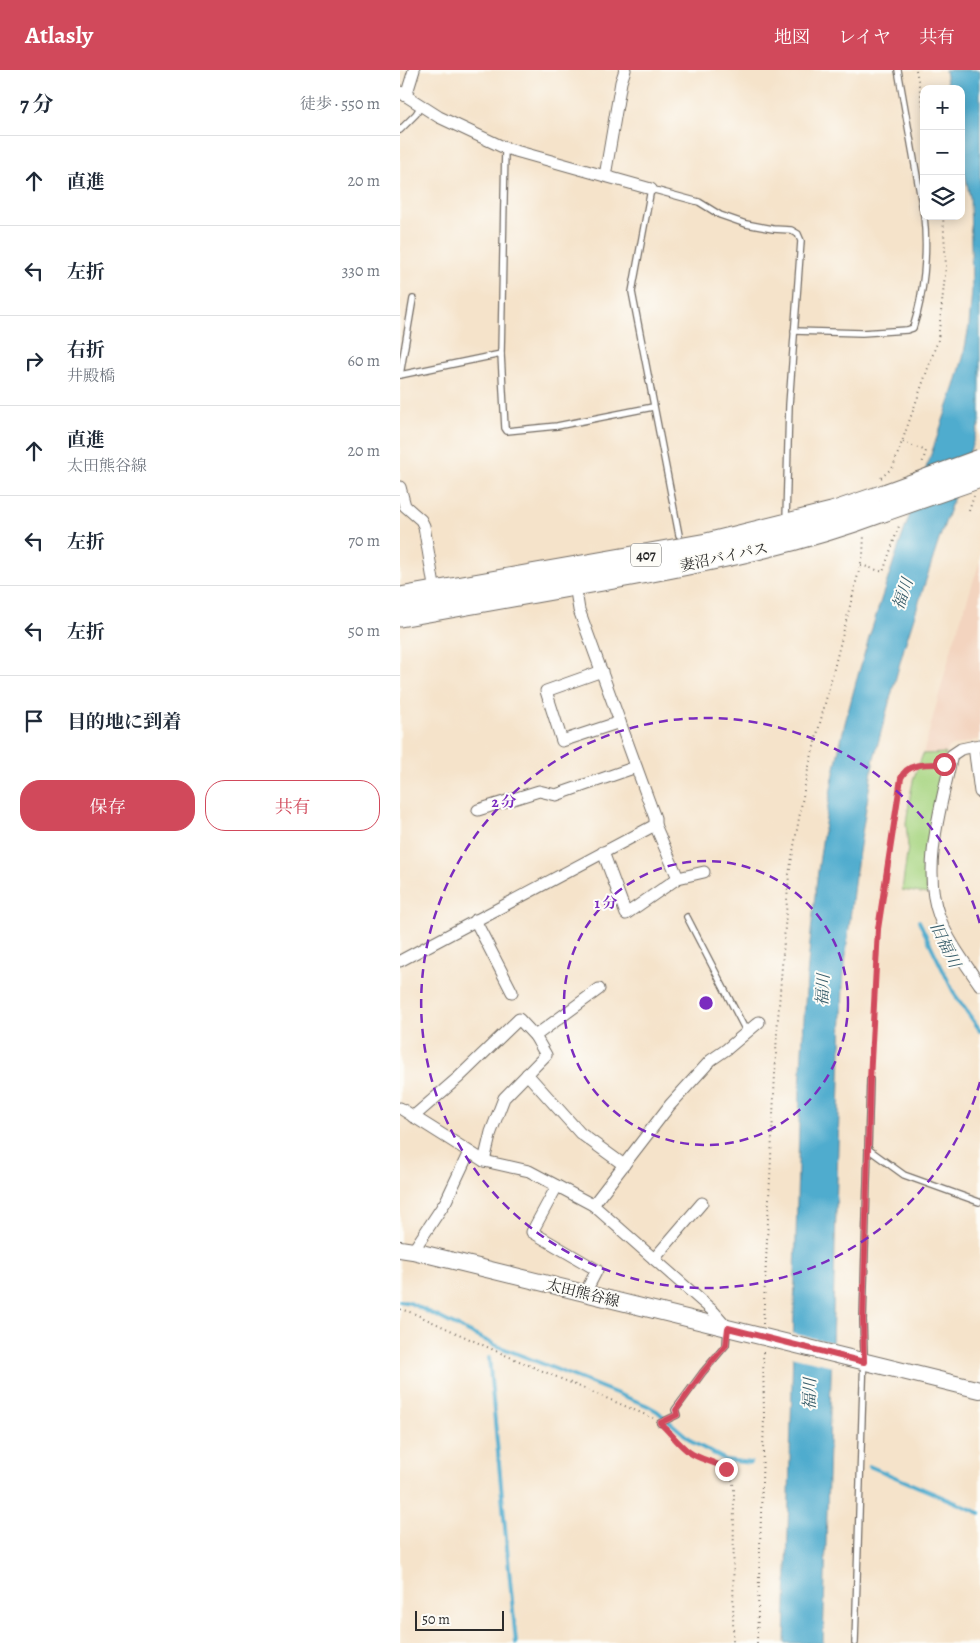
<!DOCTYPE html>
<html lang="ja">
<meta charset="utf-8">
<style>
body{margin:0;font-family:Alegreya,"Noto Serif JP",serif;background:#f2f2f3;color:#1f2937}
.controls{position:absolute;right:15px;top:15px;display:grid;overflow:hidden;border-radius:10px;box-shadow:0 2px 12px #0003}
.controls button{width:45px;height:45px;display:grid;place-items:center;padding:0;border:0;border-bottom:1px solid #e0e1e3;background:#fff;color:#1f2937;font:25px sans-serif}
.scale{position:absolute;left:15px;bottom:12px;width:89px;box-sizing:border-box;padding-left:5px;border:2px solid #2b2b2b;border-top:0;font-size:14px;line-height:18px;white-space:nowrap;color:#2b2b2b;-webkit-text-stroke:4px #fdfcf7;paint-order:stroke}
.stop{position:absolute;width:15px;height:15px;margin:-11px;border:4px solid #d1495b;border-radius:50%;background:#fff}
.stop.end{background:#d1495b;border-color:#fff;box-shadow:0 1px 5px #0008}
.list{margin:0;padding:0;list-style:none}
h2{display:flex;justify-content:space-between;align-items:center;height:65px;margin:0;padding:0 20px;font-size:21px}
h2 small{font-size:16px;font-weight:400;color:#747a83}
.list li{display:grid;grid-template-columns:32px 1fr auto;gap:15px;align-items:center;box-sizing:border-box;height:90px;padding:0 20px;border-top:1px solid #e0e1e3}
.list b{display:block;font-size:19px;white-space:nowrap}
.list p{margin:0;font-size:16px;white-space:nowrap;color:#747a83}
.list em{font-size:16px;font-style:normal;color:#747a83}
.actions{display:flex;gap:10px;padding:15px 20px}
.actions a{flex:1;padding:11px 0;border:1px solid #d1495b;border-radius:20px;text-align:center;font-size:18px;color:#d1495b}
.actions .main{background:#d1495b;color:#fff}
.icon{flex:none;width:28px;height:28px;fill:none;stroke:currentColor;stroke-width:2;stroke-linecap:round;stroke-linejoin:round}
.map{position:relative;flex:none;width:580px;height:1573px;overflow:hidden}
header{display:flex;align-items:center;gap:30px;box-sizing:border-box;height:70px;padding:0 25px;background:#d1495b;color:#fff}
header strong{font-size:24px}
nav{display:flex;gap:28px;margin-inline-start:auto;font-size:18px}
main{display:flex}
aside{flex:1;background:#fff}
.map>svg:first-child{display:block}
</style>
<header>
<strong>Atlasly</strong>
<nav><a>地図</a><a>レイヤ</a><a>共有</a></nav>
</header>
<main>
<aside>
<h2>7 分<small>徒歩 · 550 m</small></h2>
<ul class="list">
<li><svg class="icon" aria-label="ahead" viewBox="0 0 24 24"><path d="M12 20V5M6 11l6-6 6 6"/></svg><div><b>直進</b></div><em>20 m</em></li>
<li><svg class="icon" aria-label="left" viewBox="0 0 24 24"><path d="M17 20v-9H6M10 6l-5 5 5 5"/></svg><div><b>左折</b></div><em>330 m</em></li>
<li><svg class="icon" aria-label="right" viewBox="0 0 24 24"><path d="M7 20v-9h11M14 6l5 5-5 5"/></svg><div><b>右折</b><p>井殿橋</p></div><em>60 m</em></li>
<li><svg class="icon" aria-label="ahead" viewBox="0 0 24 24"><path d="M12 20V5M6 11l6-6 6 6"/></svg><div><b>直進</b><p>太田熊谷線</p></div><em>20 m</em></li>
<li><svg class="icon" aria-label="left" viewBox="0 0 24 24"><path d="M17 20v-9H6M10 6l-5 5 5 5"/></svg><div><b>左折</b></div><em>70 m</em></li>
<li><svg class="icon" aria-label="left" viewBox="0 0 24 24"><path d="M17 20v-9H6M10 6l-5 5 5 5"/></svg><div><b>左折</b></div><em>50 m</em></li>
<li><svg class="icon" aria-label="arrive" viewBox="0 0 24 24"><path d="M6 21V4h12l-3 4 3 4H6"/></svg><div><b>目的地に到着</b></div></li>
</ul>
<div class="actions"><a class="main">保存</a><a>共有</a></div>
</aside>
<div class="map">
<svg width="580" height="1573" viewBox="0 0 580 1573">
<rect width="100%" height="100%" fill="#fdfcf7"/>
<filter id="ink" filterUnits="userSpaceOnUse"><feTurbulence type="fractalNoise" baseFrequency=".02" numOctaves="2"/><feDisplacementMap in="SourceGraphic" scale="10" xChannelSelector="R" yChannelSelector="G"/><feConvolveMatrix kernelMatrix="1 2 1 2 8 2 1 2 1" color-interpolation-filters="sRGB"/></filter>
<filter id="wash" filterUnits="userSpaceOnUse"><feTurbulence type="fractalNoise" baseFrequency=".0096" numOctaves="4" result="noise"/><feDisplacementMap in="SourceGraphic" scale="20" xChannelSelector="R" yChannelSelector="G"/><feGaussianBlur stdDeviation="1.12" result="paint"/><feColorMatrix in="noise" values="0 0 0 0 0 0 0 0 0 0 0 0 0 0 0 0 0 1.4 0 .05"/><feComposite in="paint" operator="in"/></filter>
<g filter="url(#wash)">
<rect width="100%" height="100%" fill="#f5e3ca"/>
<!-- built -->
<path fill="#f3d4bf" d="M580,491V669L549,677L546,683L523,684L553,573Z"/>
<!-- green -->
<path fill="#a8d582" stroke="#6a8056" d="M546,683C537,729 522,777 527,824L502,820L508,777L506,753L511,721L514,707L523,684Z"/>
<!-- water -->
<path fill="#50acce" stroke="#3e6c7c" d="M545,0H580V352L539,470L504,578L474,688L454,813L443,912L423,1573H385L400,1020C406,896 416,773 445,653C474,539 516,428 555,316L563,288L569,256L572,220L570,128L561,84V19H548Z"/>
<!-- pier -->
<path fill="#f5e3ca" d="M391,1263L434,1273L433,1296L390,1286Z"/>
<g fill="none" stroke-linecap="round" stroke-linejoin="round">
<!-- stream -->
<g stroke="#50acce" stroke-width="4">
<path d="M519,851L555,925L580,960"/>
<path d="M0,1231L10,1233L95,1275L246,1335L257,1341L294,1373L326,1390L351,1393"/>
<path d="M89,1288L116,1573"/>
<path d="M469,1396L580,1443"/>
</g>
</g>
</g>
<g filter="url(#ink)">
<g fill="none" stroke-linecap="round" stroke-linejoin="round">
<defs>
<g id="lane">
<path d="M498,0L524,146"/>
<path d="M0,60L16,44L21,36"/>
<path d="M105,78L101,284L105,358L107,361L157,356L253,337"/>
<path d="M394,261L462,263L507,260L513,258C524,224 528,182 524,146"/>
<path d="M0,305L101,284"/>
<path d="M0,305L13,229"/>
<path d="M279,465L232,222L251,119L299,132L320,145L346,154L373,159L391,160L398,164L401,171L389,335L386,450"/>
<path d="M287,847L347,963"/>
<path d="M468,1079L504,1105L579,1132"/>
<path d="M260,1353L277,1345L275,1340L303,1302L326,1275L327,1260"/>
<path d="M455,1573L464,1283L463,1250L470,1010"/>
</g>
<g id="street">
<path d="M0,22L39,47L105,78L251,119"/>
<path d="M6,26L14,0"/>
<path d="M205,106L221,12L225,0"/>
<path d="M0,417L5,436L21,450L24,456L35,522"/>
<path d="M202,601L146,621L162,671L220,652"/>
<path d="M580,675L561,679L552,685C542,734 521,798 539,846C548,871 565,893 580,915"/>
<path d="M574,676L580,722"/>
<path d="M78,740L139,721L156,725L236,697"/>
<path d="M255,755L278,808"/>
<path d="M203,782L226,844L278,808L304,802"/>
<path d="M75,850L112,922"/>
<path d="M0,891L255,755V748L179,540L175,515"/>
<path d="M127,1004L180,1063L224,1095"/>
<path d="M0,1038L84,1091L129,1101L193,1135L314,1242L328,1258"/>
<path d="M13,1047L59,1007L119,949L135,966"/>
<path d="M84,1091L91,1062L104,1028L146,985L135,966L199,919"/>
<path d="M157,1116L132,1162L197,1200L185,1223"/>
<path d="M193,1135L270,1035L311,990L327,979L359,952"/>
<path d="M13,1181L46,1131L69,1082"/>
<path d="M254,1189L302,1133"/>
</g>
<path id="secondary" d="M0,1179L13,1181L580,1320"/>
<g id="highway">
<path d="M0,528L307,474L432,443L487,424"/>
<path d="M0,546C77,532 154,519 231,505C317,489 401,472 483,441"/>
</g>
</defs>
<!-- lane casing -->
<use href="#lane" stroke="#726b63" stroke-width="8"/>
<!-- street casing -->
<use href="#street" stroke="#726b63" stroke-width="13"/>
<!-- secondary casing -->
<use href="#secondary" stroke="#726b63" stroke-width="18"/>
<!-- highway casing -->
<use href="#highway" stroke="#726b63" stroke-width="23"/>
<!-- path -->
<g stroke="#726b63" stroke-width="2" stroke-dasharray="1 4" stroke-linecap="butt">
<path d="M516,0L524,41"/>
<path d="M503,372L526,381L522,394"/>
<path d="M481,408L493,397L538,270L546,196L543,146"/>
<path d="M569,441L574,426"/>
<path d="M461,495L483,502L500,453"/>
<path d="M470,1003L478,859L501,708C507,693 525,695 539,694"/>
<path d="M0,1239L13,1243L98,1282L253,1348"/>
<path d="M363,1254L377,962L389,804L407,704L463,485L464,465"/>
<path d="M266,1359C273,1367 282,1378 291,1384C312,1396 330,1391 334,1419L333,1573"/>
<path d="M357,1573L364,1348L363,1281"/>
</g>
<!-- lane -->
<use href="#lane" stroke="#fff" stroke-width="5.5"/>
<!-- street -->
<use href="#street" stroke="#fff" stroke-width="11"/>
<!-- secondary -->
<use href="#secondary" stroke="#fff" stroke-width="16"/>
<!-- highway -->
<use href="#highway" stroke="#fff" stroke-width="21"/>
<defs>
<g id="highway-bridge">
<path d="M487,424L580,390"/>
<path d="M483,441L580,407"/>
</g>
</defs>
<!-- highway-bridge casing -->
<use href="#highway-bridge" stroke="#726b63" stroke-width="23" stroke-linecap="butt"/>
<!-- highway-bridge -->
<use href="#highway-bridge" stroke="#fff" stroke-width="21"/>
</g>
</g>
<g fill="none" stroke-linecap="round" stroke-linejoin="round" filter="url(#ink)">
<!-- route -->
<path stroke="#d1495b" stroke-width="6" d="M326,1399C314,1391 300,1390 289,1382C278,1374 270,1362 260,1353L277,1345L276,1340L303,1302L326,1275L328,1258L464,1292L463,1250L470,1010L478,859L501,708C507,692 530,694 544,694"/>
</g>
<!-- distance rings -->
<g fill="none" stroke="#7b2cbf" stroke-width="2.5" stroke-dasharray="9 6">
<circle cx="306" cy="933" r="142"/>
<path d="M580 1012A285 285 0 1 1 580 854"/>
</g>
<g text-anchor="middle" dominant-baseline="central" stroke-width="4" stroke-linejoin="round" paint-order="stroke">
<!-- shield labels -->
<rect fill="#fdfcf7" stroke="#6a6a68" stroke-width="1" x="231" y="473.5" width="30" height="23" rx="4"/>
<g font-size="14" font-weight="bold" fill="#2b2b2b">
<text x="246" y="485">407</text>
</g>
<!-- street labels -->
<g font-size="15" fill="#2b2b2b" stroke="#fdfcf7">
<text transform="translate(324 487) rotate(-12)">妻沼バイパス</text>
<text transform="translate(183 1223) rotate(14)">太田熊谷線</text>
</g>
<!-- water labels -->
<g font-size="16" font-style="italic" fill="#3a5f6c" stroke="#fdfcf7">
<text transform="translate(503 524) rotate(-71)">福川</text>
<text transform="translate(545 875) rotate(64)">旧福川</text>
<text transform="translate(423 920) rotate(-87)">福川</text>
<text transform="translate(410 1324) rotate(-89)">福川</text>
</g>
</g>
<circle cx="306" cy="933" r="8" fill="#7b2cbf" stroke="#fdfcf7" stroke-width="2.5"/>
<g font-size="15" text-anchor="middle" font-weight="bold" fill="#7b2cbf" stroke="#fdfcf7" stroke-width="4" stroke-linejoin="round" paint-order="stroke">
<text x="104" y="737">2 分</text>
<text x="206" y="838">1 分</text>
</g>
</svg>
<div class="controls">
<button>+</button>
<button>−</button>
<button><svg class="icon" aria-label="layers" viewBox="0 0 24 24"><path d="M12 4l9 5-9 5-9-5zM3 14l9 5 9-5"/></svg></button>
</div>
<div class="scale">50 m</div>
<div class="stop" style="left:544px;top:694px"></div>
<div class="stop end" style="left:326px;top:1399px"></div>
</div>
</main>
